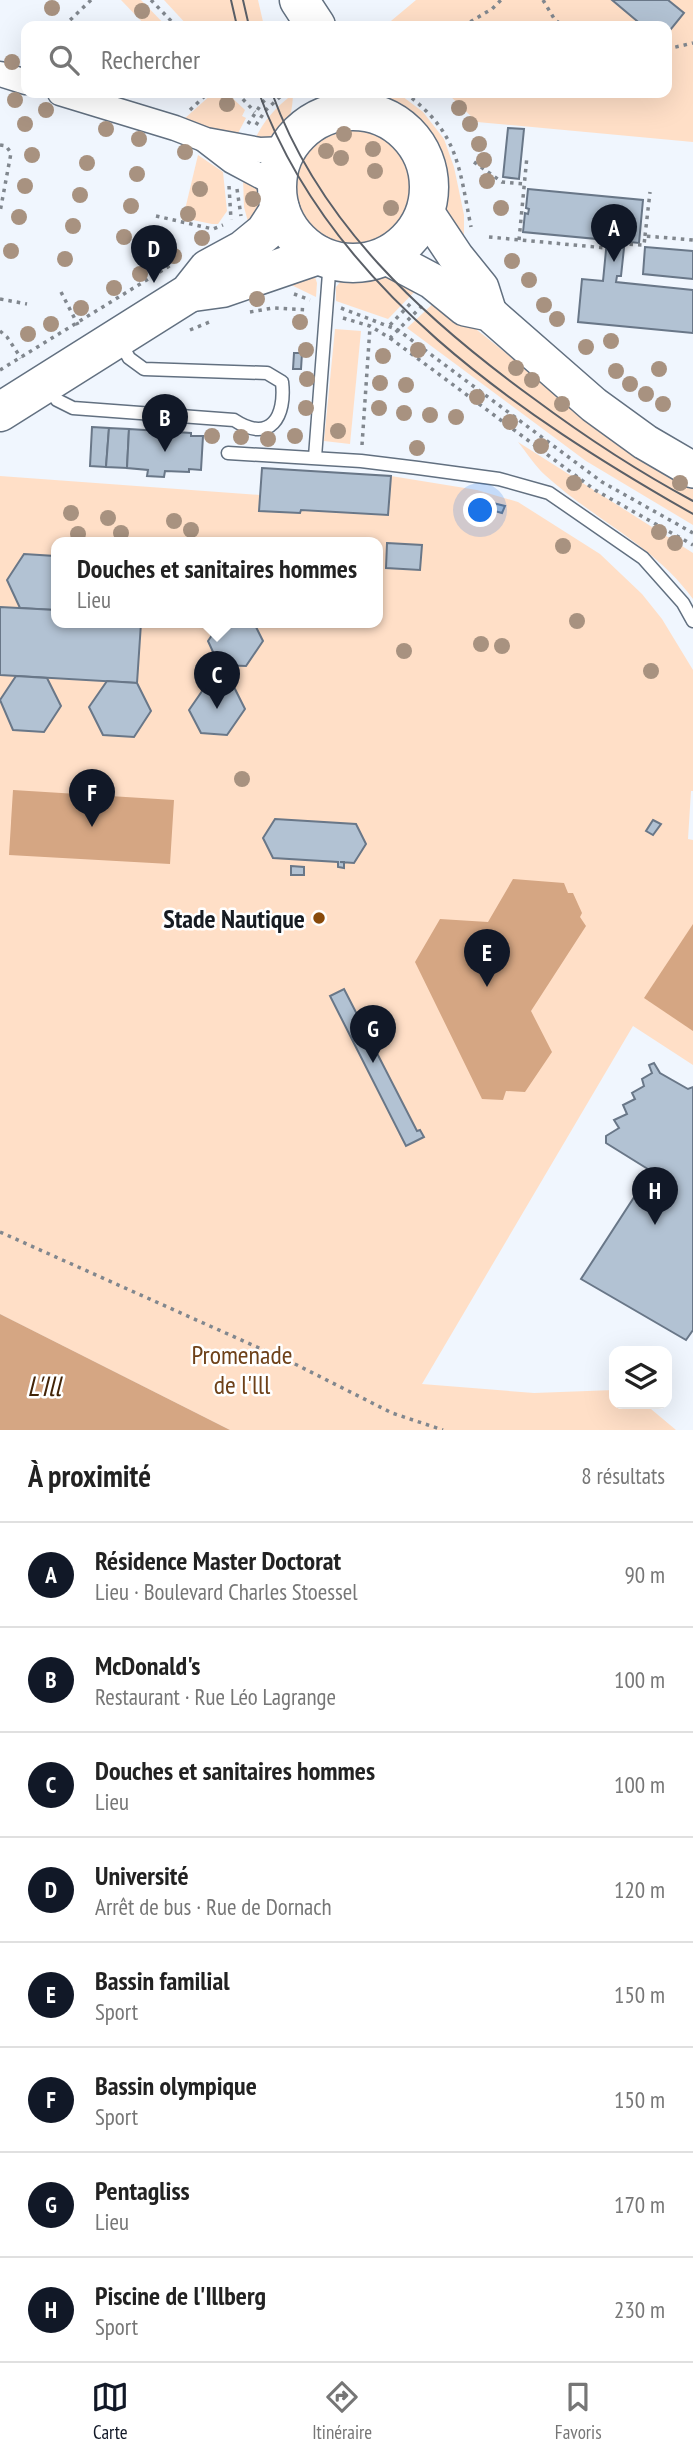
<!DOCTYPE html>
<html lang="fr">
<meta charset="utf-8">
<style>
body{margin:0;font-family:"PT Sans Narrow",sans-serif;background:#f6f6f6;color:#222}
.controls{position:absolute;right:21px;bottom:21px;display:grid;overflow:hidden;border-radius:14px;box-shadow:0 7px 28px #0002}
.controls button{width:63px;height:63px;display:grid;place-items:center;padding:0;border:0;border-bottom:2px solid #e0e0e0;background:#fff;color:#222;font:35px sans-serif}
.you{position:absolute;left:481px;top:511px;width:24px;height:24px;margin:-18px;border:5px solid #fff;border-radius:50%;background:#1a73e8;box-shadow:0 0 0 10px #1a73e833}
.badge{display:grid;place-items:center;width:46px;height:46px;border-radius:50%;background:#111827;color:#fff;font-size:23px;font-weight:700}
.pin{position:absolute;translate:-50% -58px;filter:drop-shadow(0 2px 4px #0008)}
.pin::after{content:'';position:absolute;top:37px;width:24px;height:21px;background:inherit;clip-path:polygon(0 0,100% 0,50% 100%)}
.popup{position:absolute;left:51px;top:537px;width:332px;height:91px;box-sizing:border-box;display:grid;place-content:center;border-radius:14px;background:#fff;filter:drop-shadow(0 2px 5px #0005);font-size:23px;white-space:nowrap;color:#767676}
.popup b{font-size:26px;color:#222}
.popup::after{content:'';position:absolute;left:50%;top:100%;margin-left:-14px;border:14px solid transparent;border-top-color:#fff}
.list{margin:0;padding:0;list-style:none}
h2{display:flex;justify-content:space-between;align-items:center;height:91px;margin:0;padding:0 28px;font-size:30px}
h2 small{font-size:23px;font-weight:400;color:#767676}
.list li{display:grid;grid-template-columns:46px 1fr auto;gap:21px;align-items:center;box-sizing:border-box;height:105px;padding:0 28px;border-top:2px solid #e0e0e0}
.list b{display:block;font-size:26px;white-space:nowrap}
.list p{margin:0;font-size:23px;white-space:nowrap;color:#767676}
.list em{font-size:23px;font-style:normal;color:#767676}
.icon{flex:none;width:38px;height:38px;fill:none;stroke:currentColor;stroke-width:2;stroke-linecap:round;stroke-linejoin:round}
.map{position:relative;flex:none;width:693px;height:1430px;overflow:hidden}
.search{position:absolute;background:#fff;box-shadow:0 7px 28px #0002;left:21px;right:21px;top:21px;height:77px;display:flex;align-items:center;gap:18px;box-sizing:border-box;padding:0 24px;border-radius:14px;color:#767676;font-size:26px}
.sheet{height:931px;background:#fff}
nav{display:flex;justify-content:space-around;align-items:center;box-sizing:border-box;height:98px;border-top:2px solid #e0e0e0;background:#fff;font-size:19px;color:#767676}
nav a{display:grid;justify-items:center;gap:4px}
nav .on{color:#111827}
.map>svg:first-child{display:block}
</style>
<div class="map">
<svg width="693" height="1430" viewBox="0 0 693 1430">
<rect width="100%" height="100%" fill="#f0f6fe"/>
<!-- green -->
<g fill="#ffdfc7" fill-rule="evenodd">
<path d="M121,0H141L166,26H146Z"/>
<path d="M164,0H258L264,26H188Z"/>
<path d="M416,0H693V142L477,122L447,93H667V26H385Z"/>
<path d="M213,93H227L245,110L242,116L246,118L236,137L183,120Z"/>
<path d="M369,93H398L423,112L444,139L454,167L464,215V234L462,237L445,221V172L435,143L422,125L406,111Z"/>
<path d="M293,94C292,122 284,142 254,141C264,120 275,108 293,94Z"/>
<circle cx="353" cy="187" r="67"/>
<path d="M198,155L223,172L227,211L218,224H212L183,218Z"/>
<path d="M243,178L261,189L265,198L251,233L244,207Z"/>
<path d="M314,274L317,283L316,297L277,278Z"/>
<path d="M386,276L421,285L388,319L336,301V287L342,280Z"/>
<path d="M438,299L574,407L693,484V525L586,461L407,328Z"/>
<path d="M335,329L361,331L350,444L324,441Z"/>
<path d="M518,442L693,553V599C654,545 593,519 545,475C535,466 527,453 518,442Z"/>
<path d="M262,468L391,476L477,490L518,502L600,554L642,594L662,619L693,670V791H691L688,839L693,840V1065L633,1026L422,1384L534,1393L614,1390V1404H645L676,1430H230L0,1314V476L260,495ZM56,543H378V623H56Z"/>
</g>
<!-- water -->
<g fill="#d5a683">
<path d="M13,790L174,800L170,864L9,855Z"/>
<path d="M513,879L564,883L568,893H573L582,913L580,917L586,926L531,1011L552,1052L525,1092L506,1091L503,1100L482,1099L415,962L440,919L488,922Z"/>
<path d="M693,924V1031L644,998Z"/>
<path d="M0,1314L230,1430H0Z"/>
</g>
<!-- building -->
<g fill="#b2c2d3" stroke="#697788" stroke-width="2">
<path d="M612,0H668L684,13L667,34V26H643Z"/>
<path d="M508,128L524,129L519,179L503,177Z"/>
<path d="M528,189L643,200L639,243L620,241L619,248H624L621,276H617L616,282L693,290V333L578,322L582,279L603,281L607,240L523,232L525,213L528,214L529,209L526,208Z"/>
<path d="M645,247L693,251V279L643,274Z"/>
<path d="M294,353H302L301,369H293Z"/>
<path d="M92,427L109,428L106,467L90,466Z"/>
<path d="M109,428L129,429L127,468L106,467Z"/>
<path d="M129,429L191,433V436H203L201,470L189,469V472L165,471L164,477L147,476L148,470L127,468Z"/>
<path d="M262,468L391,476L388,515L301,510L300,513L259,511Z"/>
<path d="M493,503L505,506L502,513L491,510Z"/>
<path d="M387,543L422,545L420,570L386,568Z"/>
<path d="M24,554L55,556L56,559V604L52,610L20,608L7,580Z"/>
<path d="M0,607L56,610V623H141L137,683L0,675Z"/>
<path d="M220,623H254L263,641L246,666L219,665L208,641Z"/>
<path d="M16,676L47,678L61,706L44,732L13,730L0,700Z"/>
<path d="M107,681L137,683L151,711L134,737L103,735L89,707Z"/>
<path d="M207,684L233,685L245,709L227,735L201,733L189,710Z"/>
<path d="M275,819L356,824L366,844L354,863L340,862H344V868L338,867V862L273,858L263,838Z"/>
<path d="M653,820L661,824L653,835L646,831Z"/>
<path d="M291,866L304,867V875H291Z"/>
<path d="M344,989L417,1131L420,1130L424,1137L406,1146L330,996Z"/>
<path d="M654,1063L660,1073L688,1089L693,1087V1330L686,1340L581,1279L651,1171L606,1143V1136L619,1128L614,1120L627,1114L623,1105L635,1099L632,1093L644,1086L642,1079L652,1073L649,1065Z"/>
</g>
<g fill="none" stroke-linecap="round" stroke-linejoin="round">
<defs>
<g id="lane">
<path d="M47,385L57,400L73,408L234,420C271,444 286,416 282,382L267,373L144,369L129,358L119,340"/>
<path d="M228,453L361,461L418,468L499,479L549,493L643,558L683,603L693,621"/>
<path d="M315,457L330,260"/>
</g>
<g id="street">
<path d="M0,74L26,82"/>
<path d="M60,93L175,128L206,140L260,150L287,149"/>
<path d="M206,141L232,161L277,185"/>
</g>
<g id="secondary">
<path d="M426,212L456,257L481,288L489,313"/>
<path d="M385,256L432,281L465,308L489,313L594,405L645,442L693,470"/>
</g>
<g id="primary">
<path d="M299,0L316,26"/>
<circle cx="353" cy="187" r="76"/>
<path d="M193,292L222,288L318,255"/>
<path d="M0,412L189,293L208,269L243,250L265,232L280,209"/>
</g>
</defs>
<!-- lane casing -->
<use href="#lane" stroke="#627080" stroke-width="15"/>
<!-- street casing -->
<use href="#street" stroke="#627080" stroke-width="27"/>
<!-- secondary casing -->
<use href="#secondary" stroke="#627080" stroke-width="38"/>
<!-- primary casing -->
<use href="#primary" stroke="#627080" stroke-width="41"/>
<!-- path -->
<g stroke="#81878e" stroke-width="3.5" stroke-dasharray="3.5 5" stroke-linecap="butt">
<path d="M151,0L176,26"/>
<path d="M543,0L555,20L564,26"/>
<path d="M64,26L91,0"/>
<path d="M463,26L492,9L501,0"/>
<path d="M667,49L693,43"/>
<path d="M237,93L255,112"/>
<path d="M405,93C458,132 459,166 471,227"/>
<path d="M190,110L208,93"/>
<path d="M248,124L262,103L272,93"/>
<path d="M256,125L265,111L284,93"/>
<path d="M0,145L6,146L11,153L0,212"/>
<path d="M474,162L502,182L524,184"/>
<path d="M229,186L231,220"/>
<path d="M237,189L241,216"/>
<path d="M156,216L213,229L223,225"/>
<path d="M645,236L650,192"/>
<path d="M489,237L606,248"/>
<path d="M519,240L527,156"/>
<path d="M621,244L644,245L645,236L693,240"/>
<path d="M61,292L78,325"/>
<path d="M294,294L310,300"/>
<path d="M0,299L27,304"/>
<path d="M341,308L398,330L602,482L693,533"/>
<path d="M250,312L273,308L309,310"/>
<path d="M343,318L370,326L390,338L422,306"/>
<path d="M390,325L412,302"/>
<path d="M190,330L212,321"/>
<path d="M0,331L7,337L21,358"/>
<path d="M390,338L595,490L693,545"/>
<path d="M0,370L171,265"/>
<path d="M362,445L370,327"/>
<path d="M0,1232L297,1365L392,1413L443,1430"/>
</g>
<!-- lane -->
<use href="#lane" stroke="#fff" stroke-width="12"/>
<!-- street -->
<use href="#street" stroke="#fff" stroke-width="24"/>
<!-- secondary -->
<use href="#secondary" stroke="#fff" stroke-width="35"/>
<!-- primary -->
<use href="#primary" stroke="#fff" stroke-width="38"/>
<!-- tram -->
<g stroke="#5a5f67" stroke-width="2">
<path d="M231,0L237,26"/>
<path d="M243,0L249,26"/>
<path d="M259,93C329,288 521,416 693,514"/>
<path d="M272,93C319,223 423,318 533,398C584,436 637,471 693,501"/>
</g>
</g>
<!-- trees -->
<g fill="#a89280">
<circle cx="52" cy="8" r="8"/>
<circle cx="142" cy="11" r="8"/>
<circle cx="12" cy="62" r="8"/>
<circle cx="15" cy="100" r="8"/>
<circle cx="227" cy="104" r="8"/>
<circle cx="459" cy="108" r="8"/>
<circle cx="46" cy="110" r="8"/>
<circle cx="25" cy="124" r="8"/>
<circle cx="470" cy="124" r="8"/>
<circle cx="106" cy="129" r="8"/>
<circle cx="344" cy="134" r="8"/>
<circle cx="139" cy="139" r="8"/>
<circle cx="479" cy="144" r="8"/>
<circle cx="373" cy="149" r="8"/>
<circle cx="326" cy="151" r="8"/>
<circle cx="185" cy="152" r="8"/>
<circle cx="32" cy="155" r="8"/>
<circle cx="341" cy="158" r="8"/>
<circle cx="484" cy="160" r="8"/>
<circle cx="87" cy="163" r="8"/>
<circle cx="375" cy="171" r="8"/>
<circle cx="137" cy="174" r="8"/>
<circle cx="487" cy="181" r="8"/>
<circle cx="25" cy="186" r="8"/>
<circle cx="200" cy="189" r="8"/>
<circle cx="80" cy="195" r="8"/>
<circle cx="253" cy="199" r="8"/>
<circle cx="131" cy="206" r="8"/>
<circle cx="391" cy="208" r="8"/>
<circle cx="501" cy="208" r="8"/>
<circle cx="188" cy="214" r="8"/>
<circle cx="19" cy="217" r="8"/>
<circle cx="73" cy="226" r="8"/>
<circle cx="124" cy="237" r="8"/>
<circle cx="202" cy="238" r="8"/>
<circle cx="11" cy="251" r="8"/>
<circle cx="174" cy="256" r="8"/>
<circle cx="65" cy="259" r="8"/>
<circle cx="512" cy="261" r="8"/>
<circle cx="140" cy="274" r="8"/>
<circle cx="529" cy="280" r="8"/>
<circle cx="114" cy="288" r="8"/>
<circle cx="257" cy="299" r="8"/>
<circle cx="544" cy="305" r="8"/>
<circle cx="81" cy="308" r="8"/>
<circle cx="557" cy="319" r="8"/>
<circle cx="300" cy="322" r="8"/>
<circle cx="51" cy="324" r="8"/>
<circle cx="28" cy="334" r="8"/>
<circle cx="611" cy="341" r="8"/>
<circle cx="586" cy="347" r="8"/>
<circle cx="306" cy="350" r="8"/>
<circle cx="418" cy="350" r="8"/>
<circle cx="383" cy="356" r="8"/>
<circle cx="516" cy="368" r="8"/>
<circle cx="659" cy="369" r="8"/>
<circle cx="616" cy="371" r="8"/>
<circle cx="307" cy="379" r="8"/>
<circle cx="532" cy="380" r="8"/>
<circle cx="380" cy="383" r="8"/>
<circle cx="630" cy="384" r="8"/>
<circle cx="406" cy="385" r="8"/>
<circle cx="646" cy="394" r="8"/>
<circle cx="477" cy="397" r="8"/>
<circle cx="562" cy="404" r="8"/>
<circle cx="663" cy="404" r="8"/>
<circle cx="306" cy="408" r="8"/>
<circle cx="379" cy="408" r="8"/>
<circle cx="404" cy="413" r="8"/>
<circle cx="430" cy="415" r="8"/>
<circle cx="456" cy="417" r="8"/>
<circle cx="510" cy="422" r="8"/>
<circle cx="338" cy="431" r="8"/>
<circle cx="212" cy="436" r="8"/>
<circle cx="295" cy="436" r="8"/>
<circle cx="241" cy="437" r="8"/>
<circle cx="268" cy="439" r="8"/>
<circle cx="541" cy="446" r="8"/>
<circle cx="417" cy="448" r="8"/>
<circle cx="574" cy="483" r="8"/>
<circle cx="680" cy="483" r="8"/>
<circle cx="71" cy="513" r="8"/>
<circle cx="108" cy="518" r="8"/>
<circle cx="174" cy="521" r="8"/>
<circle cx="191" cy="530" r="8"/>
<circle cx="659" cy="532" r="8"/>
<circle cx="121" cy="533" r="8"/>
<circle cx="78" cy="534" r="8"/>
<circle cx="675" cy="543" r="8"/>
<circle cx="563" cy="546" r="8"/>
<circle cx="577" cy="621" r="8"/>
<circle cx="481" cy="644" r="8"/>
<circle cx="502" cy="646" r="8"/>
<circle cx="404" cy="651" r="8"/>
<circle cx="651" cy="671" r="8"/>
<circle cx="242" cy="779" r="8"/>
</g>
<!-- markers -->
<circle fill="#884a0b" stroke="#fff" stroke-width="2.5" cx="319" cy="918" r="7"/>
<g text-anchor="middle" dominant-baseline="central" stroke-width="5" stroke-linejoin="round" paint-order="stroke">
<!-- poi labels -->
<g font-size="26" font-weight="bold" fill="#161b22" stroke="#fff" text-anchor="end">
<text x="305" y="918">Stade Nautique</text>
</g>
<!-- park labels -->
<g font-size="26" fill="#6e4119" stroke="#fff">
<text x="242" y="1354">Promenade<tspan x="242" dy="30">de l'lll</tspan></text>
</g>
<!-- water labels -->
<g font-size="28" font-style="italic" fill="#422307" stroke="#fff">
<text x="44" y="1385">L'Ill</text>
</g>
</g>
</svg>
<div class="controls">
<button><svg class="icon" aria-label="layers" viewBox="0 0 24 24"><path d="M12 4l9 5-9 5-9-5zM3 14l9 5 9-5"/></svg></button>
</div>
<div class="you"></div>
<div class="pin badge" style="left:614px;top:262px">A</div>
<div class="pin badge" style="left:165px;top:452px">B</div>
<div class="pin badge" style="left:217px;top:709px">C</div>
<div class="popup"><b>Douches et sanitaires hommes</b>Lieu</div>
<div class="pin badge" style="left:154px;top:283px">D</div>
<div class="pin badge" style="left:487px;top:987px">E</div>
<div class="pin badge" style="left:92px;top:827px">F</div>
<div class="pin badge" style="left:373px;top:1063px">G</div>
<div class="pin badge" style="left:655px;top:1225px">H</div>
<div class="search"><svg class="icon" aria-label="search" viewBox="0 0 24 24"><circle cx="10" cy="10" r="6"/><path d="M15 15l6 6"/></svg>Rechercher</div>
</div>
<section class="sheet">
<h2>À proximité<small>8 résultats</small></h2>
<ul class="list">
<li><span class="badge">A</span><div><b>Résidence Master Doctorat</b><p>Lieu · Boulevard Charles Stoessel</p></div><em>90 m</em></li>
<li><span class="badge">B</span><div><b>McDonald's</b><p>Restaurant · Rue Léo Lagrange</p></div><em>100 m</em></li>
<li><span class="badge">C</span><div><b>Douches et sanitaires hommes</b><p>Lieu</p></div><em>100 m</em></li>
<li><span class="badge">D</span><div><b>Université</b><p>Arrêt de bus · Rue de Dornach</p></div><em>120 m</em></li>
<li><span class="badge">E</span><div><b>Bassin familial</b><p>Sport</p></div><em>150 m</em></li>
<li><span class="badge">F</span><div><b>Bassin olympique</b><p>Sport</p></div><em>150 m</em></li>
<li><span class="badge">G</span><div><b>Pentagliss</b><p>Lieu</p></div><em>170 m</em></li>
<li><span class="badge">H</span><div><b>Piscine de l'Illberg</b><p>Sport</p></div><em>230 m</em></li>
</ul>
</section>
<nav>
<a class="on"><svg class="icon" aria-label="map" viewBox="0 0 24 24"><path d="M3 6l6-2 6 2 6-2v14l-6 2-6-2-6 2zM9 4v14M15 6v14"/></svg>Carte</a>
<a><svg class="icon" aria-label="directions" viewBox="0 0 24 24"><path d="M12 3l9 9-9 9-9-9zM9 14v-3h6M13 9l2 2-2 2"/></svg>Itinéraire</a>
<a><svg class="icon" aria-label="saved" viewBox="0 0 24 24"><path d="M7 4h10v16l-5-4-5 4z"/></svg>Favoris</a>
</nav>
